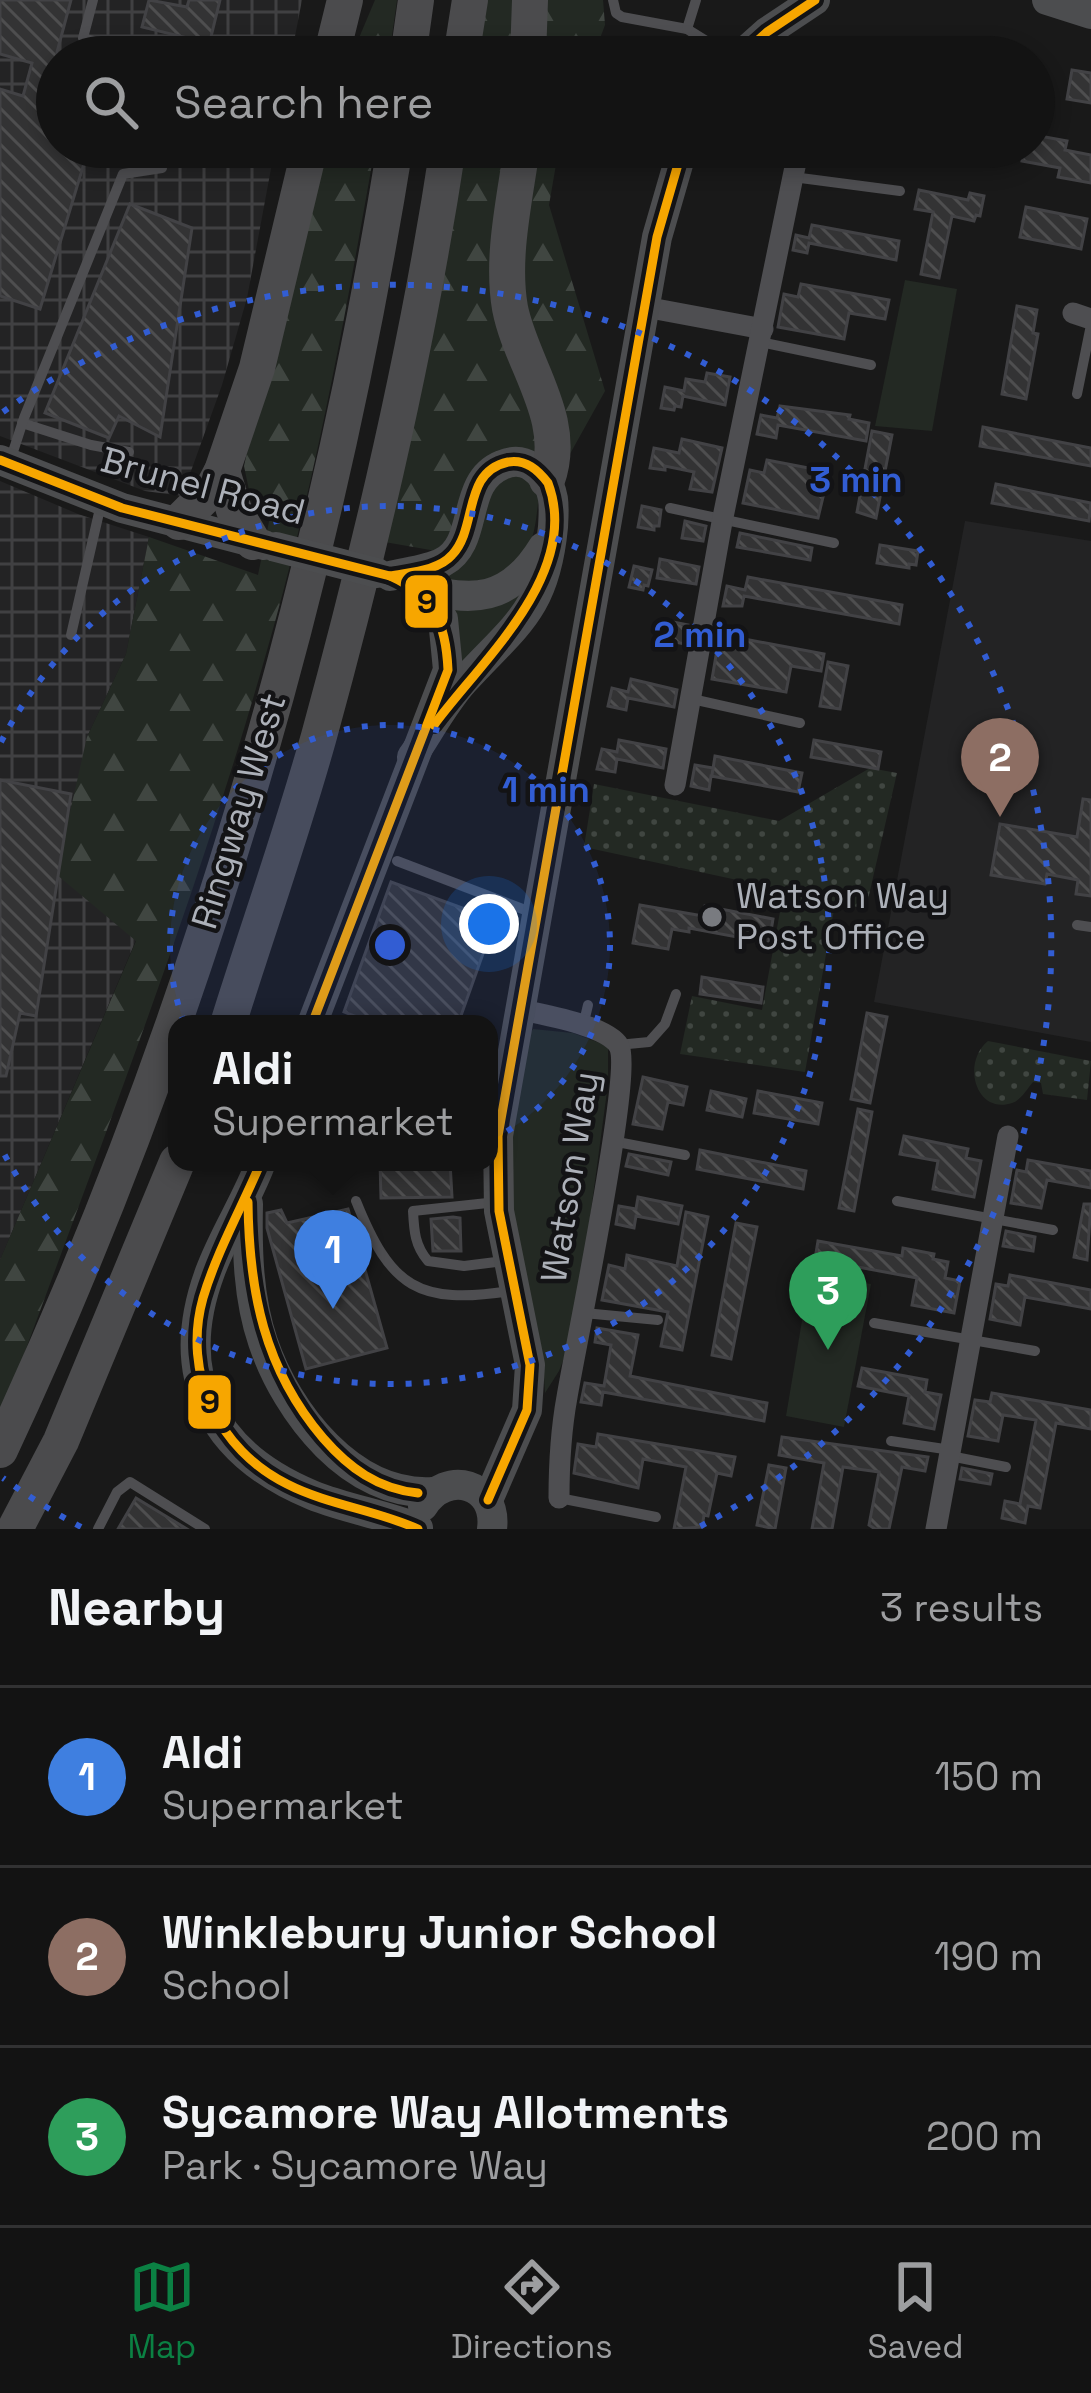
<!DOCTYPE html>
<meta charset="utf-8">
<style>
body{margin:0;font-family:"Space Grotesk",sans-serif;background:#1c1c1c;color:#f1f3f6}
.you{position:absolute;left:489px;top:924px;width:42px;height:42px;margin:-30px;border:9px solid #fff;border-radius:50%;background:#1a73e8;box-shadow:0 0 0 18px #1a73e833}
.badge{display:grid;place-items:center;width:78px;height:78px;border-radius:50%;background:#0b8043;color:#fff;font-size:39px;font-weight:700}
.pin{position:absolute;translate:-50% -99px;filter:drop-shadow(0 3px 6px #0008)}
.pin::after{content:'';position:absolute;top:63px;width:42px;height:36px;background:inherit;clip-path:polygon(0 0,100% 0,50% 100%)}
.popup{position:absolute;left:168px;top:1015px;width:330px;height:156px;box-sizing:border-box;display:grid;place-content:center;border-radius:24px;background:#131313;filter:drop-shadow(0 3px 9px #0005);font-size:39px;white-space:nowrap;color:#9d9ea0}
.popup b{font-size:45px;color:#f1f3f6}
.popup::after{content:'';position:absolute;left:50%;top:100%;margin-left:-24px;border:24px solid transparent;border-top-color:#131313}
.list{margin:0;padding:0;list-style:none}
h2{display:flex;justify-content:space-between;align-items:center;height:156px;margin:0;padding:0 48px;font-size:51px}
h2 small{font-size:39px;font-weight:400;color:#9d9ea0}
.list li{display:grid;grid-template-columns:78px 1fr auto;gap:36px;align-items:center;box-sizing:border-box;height:180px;padding:0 48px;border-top:3px solid #323233}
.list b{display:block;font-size:45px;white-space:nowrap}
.list p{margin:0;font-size:39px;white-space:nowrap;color:#9d9ea0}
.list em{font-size:39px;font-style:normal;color:#9d9ea0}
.icon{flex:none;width:66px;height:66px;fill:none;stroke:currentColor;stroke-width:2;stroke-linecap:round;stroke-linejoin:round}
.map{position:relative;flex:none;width:1091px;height:1529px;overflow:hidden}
.search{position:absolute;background:#131313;box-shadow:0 6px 18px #0003;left:36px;right:36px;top:36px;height:132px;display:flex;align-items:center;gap:30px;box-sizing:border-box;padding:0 42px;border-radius:66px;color:#9d9ea0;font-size:45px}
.sheet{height:696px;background:#131313}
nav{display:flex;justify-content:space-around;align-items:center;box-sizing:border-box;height:168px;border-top:3px solid #323233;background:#131313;font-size:33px;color:#9d9ea0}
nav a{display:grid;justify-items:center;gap:6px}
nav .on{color:#0b8043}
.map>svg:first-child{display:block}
</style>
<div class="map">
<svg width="1091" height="1529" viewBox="0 0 1091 1529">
<defs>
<pattern id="industrial-grid" width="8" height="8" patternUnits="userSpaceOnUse" patternTransform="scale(3)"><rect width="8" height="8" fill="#232324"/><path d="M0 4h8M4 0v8" fill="none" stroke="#404042"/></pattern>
<pattern id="forest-firs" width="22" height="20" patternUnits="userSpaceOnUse" patternTransform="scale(3)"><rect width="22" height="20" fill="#232923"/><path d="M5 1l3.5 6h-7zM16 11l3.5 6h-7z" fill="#404641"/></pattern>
<pattern id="park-dots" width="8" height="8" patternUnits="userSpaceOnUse" patternTransform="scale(3)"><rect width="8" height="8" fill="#232923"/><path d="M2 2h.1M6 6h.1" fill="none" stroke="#404641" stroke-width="1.8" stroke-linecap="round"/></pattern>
<pattern id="building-back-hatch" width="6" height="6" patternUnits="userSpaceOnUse" patternTransform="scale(3)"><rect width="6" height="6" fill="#333334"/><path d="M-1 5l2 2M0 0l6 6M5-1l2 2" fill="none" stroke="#4e4e4f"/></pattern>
</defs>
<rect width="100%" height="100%" fill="#191919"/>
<!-- built -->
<path fill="#232324" d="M965,521L1091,541V1042L874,1002Z"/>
<!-- industrial -->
<g fill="url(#industrial-grid)">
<path d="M0,0H302L291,57H57V147H275L247,298L222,385L182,496L145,491L0,436Z"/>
<path d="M0,481L78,514L149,537L126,654L87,737L136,940L0,1260Z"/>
</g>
<!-- green -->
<g fill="#232923">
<path d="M905,280L957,289L932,431L875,426Z"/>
<path d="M524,475L539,495C537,511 536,529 530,544C514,580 470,588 438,576L494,479Z"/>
<path d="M529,586L463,668L444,599Z"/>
<path d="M533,1029L573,1033L608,1046V1084L582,1278V1313L559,1371L545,1393L543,1363L505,1174L524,1044Z"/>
<path d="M810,1273L871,1284L844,1427L786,1416Z"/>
</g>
<!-- forest -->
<g fill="url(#forest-firs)">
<path d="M375,0H397L389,57H351Z"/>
<path d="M475,0H603L605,25L593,57H467Z"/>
<path d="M316,147H375C349,295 322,446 283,592C214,852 116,1104 23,1357L0,1409V1260L136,941L56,874L87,737L126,654L149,537L258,575L271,512L249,490L244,466Z"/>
<path d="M455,147H559L549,205L605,391L561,470L506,454L442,552L379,541Z"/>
</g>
<!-- park -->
<g fill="url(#park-dots)">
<path d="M870,768L897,773L866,908L835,904L805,1072L680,1054L692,996L762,1010L784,890L584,847L594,784L779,821Z"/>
<path d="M988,1041L1091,1061L1087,1100L1043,1094L1041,1083L1033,1082C1027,1089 1021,1100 1012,1103C976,1115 961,1063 988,1041Z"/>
</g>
<!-- building -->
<g fill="url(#building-back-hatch)" stroke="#424245" stroke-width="3">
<path d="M0,0H71L57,52V147H89L40,309L0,296V89L23,96L32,63L0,54Z"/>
<path d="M149,0L187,7L189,0H220L209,45L236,52L235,57H187L192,39L142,27Z"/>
<path d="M1072,70L1091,73V103L1067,99Z"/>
<path d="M1034,135L1067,141L1065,150L1091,155V183L1058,177L1060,168L1022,161L1025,147H1034Z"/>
<path d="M822,147H884L881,165L821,155Z"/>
<path d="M919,190L968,200L970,193L984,196L980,216L976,215L974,221L952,216L939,278L921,274L933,212L915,209Z"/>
<path d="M130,204L192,228L160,437L119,416L109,438L45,413Z"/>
<path d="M1026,207L1087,219L1081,249L1020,237Z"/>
<path d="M812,225L899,241L896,260L809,243L807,253L793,250L796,235L809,238Z"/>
<path d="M801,284L889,300L885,319L849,313L844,339L778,327L784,294L798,297Z"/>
<path d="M1017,306L1037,310L1033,333L1038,334L1026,399L1002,394Z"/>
<path d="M707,373L730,377L725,405L683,396L681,407L675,406L674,410L661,408L665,387L684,391L686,379L705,382Z"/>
<path d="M780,406L850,415L849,419L869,423L866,441L778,425L776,438L757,434L761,415L777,418Z"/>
<path d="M983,427L1091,448V466L980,446Z"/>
<path d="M872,431L892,435L876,518L857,512Z"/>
<path d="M682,439L722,448L712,492L690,489L694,472L665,466V470L650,468L654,448L679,453Z"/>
<path d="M767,460L829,472L818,518L743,503L750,470L764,473Z"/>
<path d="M996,484L1091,503L1089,521L992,503Z"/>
<path d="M642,506L661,510L659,526H654V530L638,527Z"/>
<path d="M685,521L706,526L703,541L682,538Z"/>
<path d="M740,533L812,548L810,560L737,547Z"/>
<path d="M880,545L918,551L916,565L909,564V568L877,563Z"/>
<path d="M660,559L699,567L696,584L657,578Z"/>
<path d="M634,566L652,570L648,586L644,585L643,590L629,587Z"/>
<path d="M748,577L902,605L899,624L744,596L742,606H723L727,586L745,590Z"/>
<path d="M673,622L688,625L685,644L670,641Z"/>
<path d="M739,638L824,654L821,671L791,666L786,692L712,679L718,644L738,647Z"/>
<path d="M828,662L848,666L840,709L820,706Z"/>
<path d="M631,679L677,690L674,707L628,698L626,710L608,706L612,688L628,692Z"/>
<path d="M619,740L666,749L663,768L617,759L615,772L597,769L602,749L617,752Z"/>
<path d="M814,740L881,752L878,769L811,757Z"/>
<path d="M715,756L802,773L798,792L711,776L709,790L691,786L695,765L713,768L712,775Z"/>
<path d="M0,780L71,794L36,1016L20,1013L6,1076H0Z"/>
<path d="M1083,799L1091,800V896L1076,894L1078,880L1047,874L1045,884L991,875L1000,824L1077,837Z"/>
<path d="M391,882L495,920L458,1024H375L344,1012Z"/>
<path d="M640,905L703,916L705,906L773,919L769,943L689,928V932L672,929L668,949L633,943Z"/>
<path d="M702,977L763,987L761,1003L700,994Z"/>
<path d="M867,1013L887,1017L870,1103L851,1099Z"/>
<path d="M643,1077L687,1087L683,1105L668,1102L662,1129L633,1124Z"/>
<path d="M711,1091L746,1099L742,1117L707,1110Z"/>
<path d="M758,1091L822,1103L818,1124L754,1113Z"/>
<path d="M858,1109L872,1112L854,1211L839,1208Z"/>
<path d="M904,1136L968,1149L966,1158L981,1161L974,1197L933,1189L938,1161L900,1154Z"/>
<path d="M700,1150L806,1171L803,1189L697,1169Z"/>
<path d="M629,1154L671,1162L668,1175L626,1166Z"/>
<path d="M1028,1160L1091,1171V1188L1047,1180L1041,1208L1011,1203L1017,1170L1026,1172Z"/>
<path d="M380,1162H450L452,1197L381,1198Z"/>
<path d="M638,1197L682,1206L678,1224L636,1216L634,1228L616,1224L619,1206L636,1209Z"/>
<path d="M1084,1204H1091L1087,1260L1074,1257Z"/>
<path d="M348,1209L387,1348L306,1369L267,1228V1213L281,1210L287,1223Z"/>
<path d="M686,1212L708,1217L682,1350L661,1346L668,1312L602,1300L609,1265L625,1269L627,1255L677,1266Z"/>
<path d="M453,1217L460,1218L461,1251H433L431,1219Z"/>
<path d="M736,1223L757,1227L731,1359L712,1355Z"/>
<path d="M1006,1231L1035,1237L1033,1251L1003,1246Z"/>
<path d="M818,1241L902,1256L903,1248L934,1254L933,1259L948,1262L945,1278L960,1281L954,1313L912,1305L917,1278L815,1259Z"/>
<path d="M1010,1275L1091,1290V1309L1025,1297L1020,1325L990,1319L996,1284L1008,1286Z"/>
<path d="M597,1328L638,1335L630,1376L767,1403L764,1421L603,1392L601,1405L581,1402L585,1383L604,1386L611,1345L595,1342Z"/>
<path d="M862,1368L927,1380L925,1392L941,1395L934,1429L904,1423L909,1396L858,1386Z"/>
<path d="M992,1393L1091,1410V1429L1056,1423L1040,1508L1028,1506L1025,1523L1002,1518L1005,1501L1020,1504L1036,1420L1003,1415L998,1441L968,1436L975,1400L990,1402Z"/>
<path d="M598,1434L735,1457L731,1476L717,1473L708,1516L704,1515L702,1527L674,1529L686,1467L643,1459L638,1488L574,1473L578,1444L596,1447Z"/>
<path d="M782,1437L928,1457L925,1471L902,1467L889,1529H875L869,1525L879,1472L843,1467L832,1529H812L824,1463L779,1455Z"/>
<path d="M769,1465L786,1468L775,1529L757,1525Z"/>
<path d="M962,1468L992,1474L990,1484L960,1479Z"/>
<path d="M136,1498L187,1529H118Z"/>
</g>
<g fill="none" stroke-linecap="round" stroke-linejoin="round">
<!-- lane -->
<g stroke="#4e4e51" stroke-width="10">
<path d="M93,0L83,38L152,57"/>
<path d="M613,0L616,13L622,17L687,29L732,57"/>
<path d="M687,29L696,0"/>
<path d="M793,177L900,191"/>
<path d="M760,342L871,365"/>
<path d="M1077,394L1091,325"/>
<path d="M22,423L91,445L129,452"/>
<path d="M10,461L24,418L123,174L162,168"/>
<path d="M670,508L834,543"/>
<path d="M71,635L101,504"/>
<path d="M692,699L800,723"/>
<path d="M397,861L533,913"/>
<path d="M1077,925L1091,927"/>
<path d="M583,1026L588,1005"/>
<path d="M618,1045L649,1042L665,1024L676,994"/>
<path d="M612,1141L685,1155"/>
<path d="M356,1201C391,1288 418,1305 511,1291"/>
<path d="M897,1201L1053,1230"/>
<path d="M497,1202L413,1211C414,1231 415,1246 428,1261L464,1266L504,1261"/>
<path d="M584,1313L658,1320"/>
<path d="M874,1323L1035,1351"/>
<path d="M891,1441L951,1450"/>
<path d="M950,1456L1006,1467"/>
<path d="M559,1498L656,1517"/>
<path d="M98,1529L117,1492L130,1482L205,1529"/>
</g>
<!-- street -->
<g stroke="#4e4e51" stroke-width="21">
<path d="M645,307L763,329"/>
<path d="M1073,313L1091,319"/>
<path d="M675,785L722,522L796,162"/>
<path d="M518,1009C542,1015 607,1025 619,1046C633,1073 575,1348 567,1397C561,1430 559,1465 559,1498"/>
<path d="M936,1529L1008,1136"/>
</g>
<!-- secondary -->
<g stroke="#4c4d4f" stroke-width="30">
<path d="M1047,0L1091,14"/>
<path d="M739,57L767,32L815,0"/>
<path d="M0,460L122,508L264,545"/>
<path d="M390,576C406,572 428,570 443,562C480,543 460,482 502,465C518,458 531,463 542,476C556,490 554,509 553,527C545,611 515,625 464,681C444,703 429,732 412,757"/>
<path d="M415,586C473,604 510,601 543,547"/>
<path d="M312,1024L448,670L443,619L420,588"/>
<path d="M261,1162C247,1200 224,1234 210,1272C172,1375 211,1453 312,1495C346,1509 383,1514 418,1528"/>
<path d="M248,1204C247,1250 248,1298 263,1342C287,1413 352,1497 433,1492"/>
<path d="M488,1500L527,1410L530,1365L499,1211L498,1136L657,237L683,147"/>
<path d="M423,1506C446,1469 498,1483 492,1529"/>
</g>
<!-- primary -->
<g stroke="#4b4b4d" stroke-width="36">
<path d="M331,57L345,0"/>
<path d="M408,57L416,0"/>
<path d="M461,57L470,0"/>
<path d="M528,57L530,0"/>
<path d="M522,147C515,198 501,257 510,308C521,365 569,419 547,480"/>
<path d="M222,471L234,510L253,542"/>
<path d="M179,522L213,488L222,471L257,368L310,147"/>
<path d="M228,1024C258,928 292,833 319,736C372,543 418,346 448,147"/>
<path d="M0,1450C192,1039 323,594 395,147"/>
<path d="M15,1529L61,1441L177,1162"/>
</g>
<!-- secondary-bridge -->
<path stroke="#4c4d4f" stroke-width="30" d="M276,547L377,573"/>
<defs>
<g id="bus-1">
<path d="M739,57L767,32L815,0"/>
<path d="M0,460L122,508L390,576C434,596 446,623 448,670L312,1024"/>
<path d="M390,576C410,572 438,571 452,555C478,528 462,472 508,462C526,459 538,470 548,483C582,573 481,661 434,725"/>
<path d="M261,1162C242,1207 217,1251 203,1298C182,1373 218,1450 287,1484C328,1505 376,1510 418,1529"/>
<path d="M248,1202C249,1291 264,1369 323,1438C349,1468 378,1489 418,1493"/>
<path d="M488,1500L527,1410L530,1365L499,1211L498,1136L657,237L683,147"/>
</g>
</defs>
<!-- bus-1 casing -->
<use href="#bus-1" stroke="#131315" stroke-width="18"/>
<!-- bus-1 -->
<use href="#bus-1" stroke="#f7a600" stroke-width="9"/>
</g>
<!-- distance rings -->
<circle cx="390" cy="945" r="220" fill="#325dd3" fill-opacity=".12"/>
<g fill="none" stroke="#325dd3" stroke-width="6" stroke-dasharray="6 12">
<circle cx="390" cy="945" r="220"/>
<path d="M1 742A439 439 0 1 1 1 1148"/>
<path d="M81 1527A659 659 0 0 1 3 1478M3 412A659 659 0 1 1 699 1527"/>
</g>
<!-- markers -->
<circle fill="#797b80" stroke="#131315" stroke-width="4.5" cx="712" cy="917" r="12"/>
<g text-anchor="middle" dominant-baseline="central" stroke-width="9" stroke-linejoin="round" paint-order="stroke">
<!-- street labels -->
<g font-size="36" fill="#acb0b8" stroke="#131315">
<text transform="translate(203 486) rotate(15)">Brunel Road</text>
<text transform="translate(239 811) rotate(-73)">Ringway West</text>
<text transform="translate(570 1177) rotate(-81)">Watson Way</text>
</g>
<!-- poi labels -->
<g font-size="36" fill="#acb0b8" stroke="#131315" text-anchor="start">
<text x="736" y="896">Watson Way<tspan x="736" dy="41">Post Office</tspan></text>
</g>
</g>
<circle cx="390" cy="945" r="18" fill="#325dd3" stroke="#131315" stroke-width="6"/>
<g font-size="36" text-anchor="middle" font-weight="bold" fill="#325dd3" stroke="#131315" stroke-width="9" stroke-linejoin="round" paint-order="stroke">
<text x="856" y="492">3 min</text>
<text x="700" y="647">2 min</text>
<text x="546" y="802">1 min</text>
</g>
<g stroke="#131315" stroke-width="4.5">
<rect x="403" y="573" width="47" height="57" rx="12" fill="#f7a600"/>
<rect x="186" y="1373" width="47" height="58" rx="12" fill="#f7a600"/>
</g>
<g font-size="33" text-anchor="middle" font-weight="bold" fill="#111">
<text x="427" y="613">9</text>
<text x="210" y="1413">9</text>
</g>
</svg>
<div class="you"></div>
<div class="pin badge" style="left:333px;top:1309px;background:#3f7fe0">1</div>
<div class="popup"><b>Aldi</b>Supermarket</div>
<div class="pin badge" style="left:1000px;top:817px;background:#8d6e63">2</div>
<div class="pin badge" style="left:828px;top:1350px;background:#2e9e5b">3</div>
<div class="search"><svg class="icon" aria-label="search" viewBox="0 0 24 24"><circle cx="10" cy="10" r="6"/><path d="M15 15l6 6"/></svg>Search here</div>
</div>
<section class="sheet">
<h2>Nearby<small>3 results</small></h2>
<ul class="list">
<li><span class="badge" style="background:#3f7fe0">1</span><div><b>Aldi</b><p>Supermarket</p></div><em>150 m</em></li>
<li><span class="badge" style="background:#8d6e63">2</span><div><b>Winklebury Junior School</b><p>School</p></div><em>190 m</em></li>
<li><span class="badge" style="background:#2e9e5b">3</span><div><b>Sycamore Way Allotments</b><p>Park · Sycamore Way</p></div><em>200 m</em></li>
</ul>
</section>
<nav>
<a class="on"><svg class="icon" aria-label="map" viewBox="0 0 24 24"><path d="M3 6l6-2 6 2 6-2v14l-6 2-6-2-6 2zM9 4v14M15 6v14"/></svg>Map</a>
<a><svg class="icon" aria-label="directions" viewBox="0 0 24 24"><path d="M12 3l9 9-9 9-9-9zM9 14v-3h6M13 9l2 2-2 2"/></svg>Directions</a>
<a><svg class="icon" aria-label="saved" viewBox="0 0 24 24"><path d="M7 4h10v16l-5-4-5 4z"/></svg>Saved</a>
</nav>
